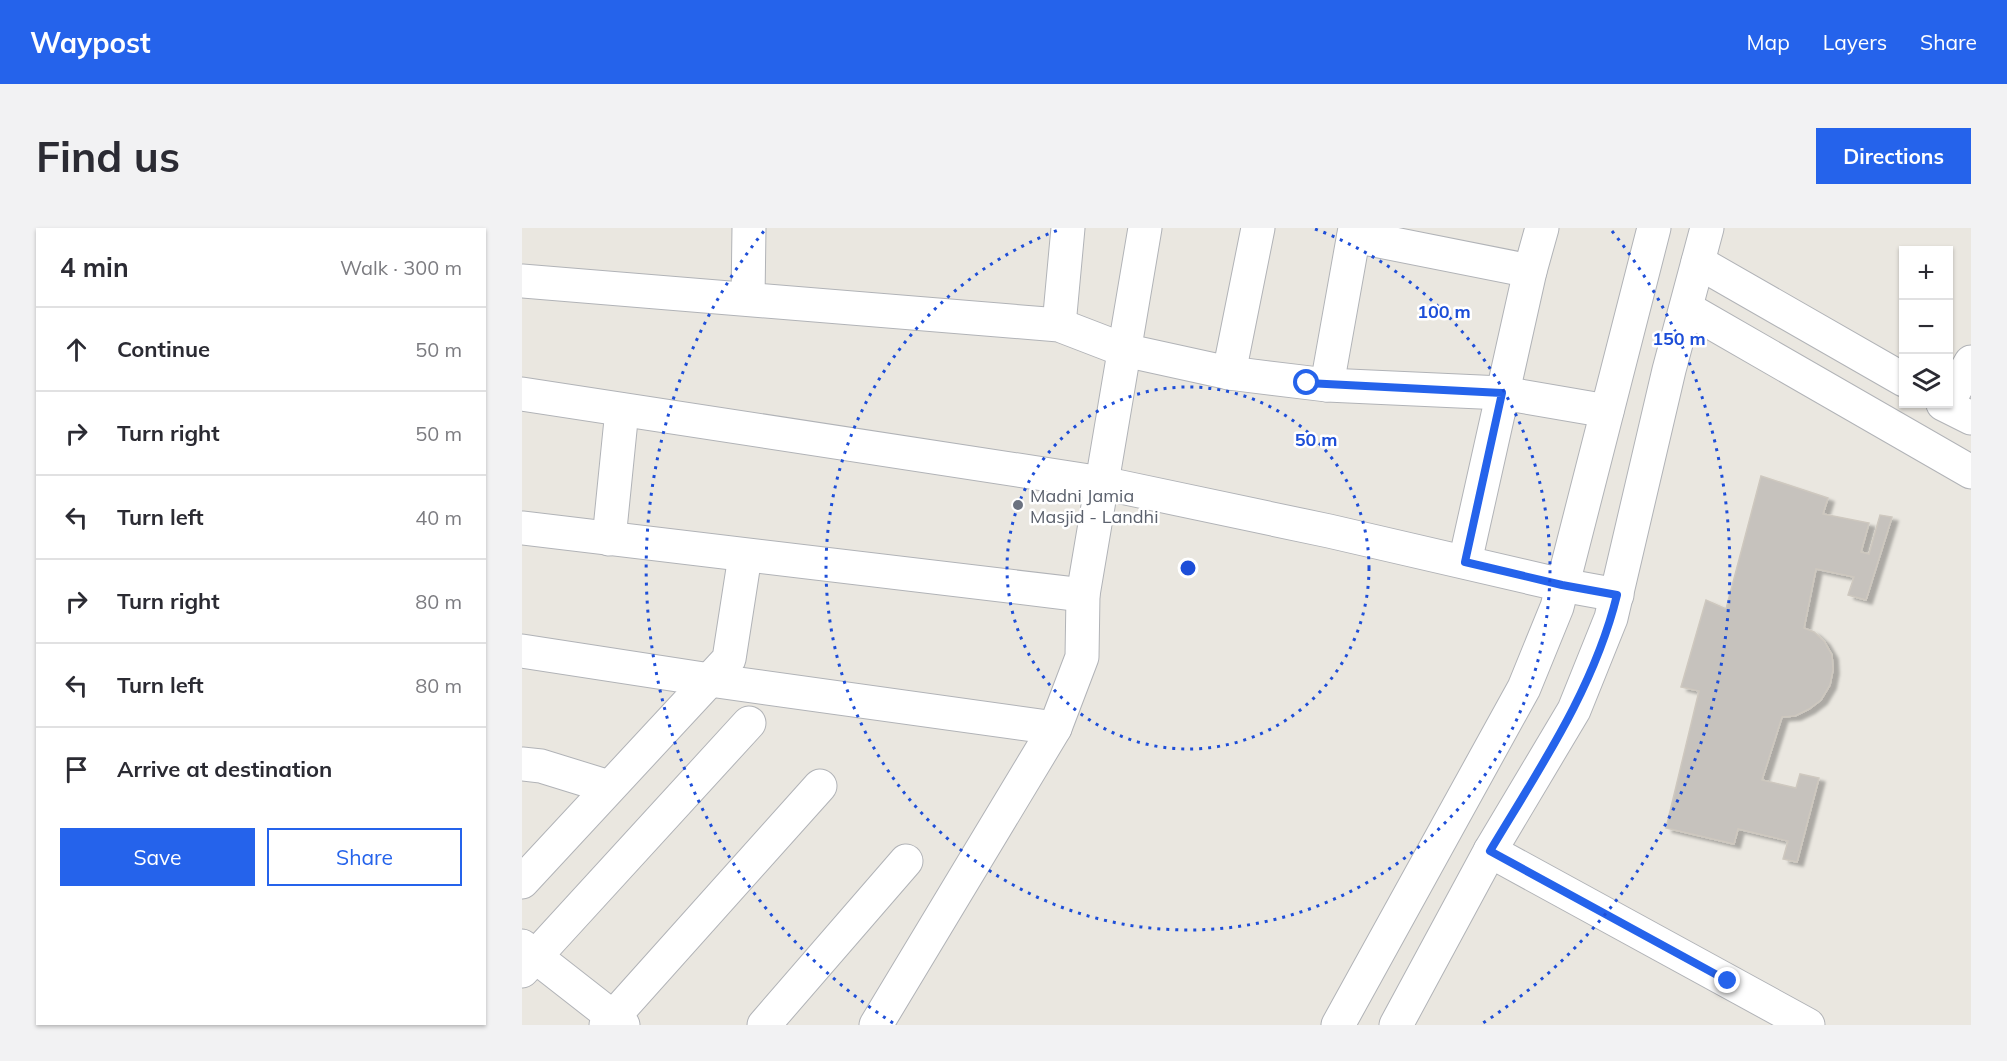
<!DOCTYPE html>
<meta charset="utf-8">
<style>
body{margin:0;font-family:Mulish,sans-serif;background:#f2f2f3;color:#2b2b33}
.controls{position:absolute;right:18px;top:18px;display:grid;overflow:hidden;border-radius:0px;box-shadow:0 2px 4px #0004}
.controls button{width:54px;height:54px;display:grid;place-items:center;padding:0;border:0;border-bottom:2px solid #e1e1e2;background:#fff;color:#2b2b33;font:30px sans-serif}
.stop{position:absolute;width:18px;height:18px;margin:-14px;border:4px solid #2563eb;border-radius:50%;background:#fff}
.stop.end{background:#2563eb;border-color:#fff;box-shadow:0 2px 6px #0008}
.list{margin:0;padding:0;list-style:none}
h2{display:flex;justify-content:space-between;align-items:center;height:78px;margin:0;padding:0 24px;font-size:26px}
h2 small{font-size:20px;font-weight:400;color:#7c7c81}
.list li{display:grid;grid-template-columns:39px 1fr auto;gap:18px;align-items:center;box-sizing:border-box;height:84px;padding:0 24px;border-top:2px solid #e1e1e2}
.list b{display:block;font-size:22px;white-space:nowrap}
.list em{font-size:20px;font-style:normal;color:#7c7c81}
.actions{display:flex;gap:12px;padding:18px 24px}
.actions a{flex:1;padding:14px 0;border:2px solid #2563eb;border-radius:0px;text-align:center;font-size:21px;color:#2563eb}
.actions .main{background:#2563eb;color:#fff}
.icon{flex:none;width:33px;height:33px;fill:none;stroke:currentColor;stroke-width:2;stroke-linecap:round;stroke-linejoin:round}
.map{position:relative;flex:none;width:1449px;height:797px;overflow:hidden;border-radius:0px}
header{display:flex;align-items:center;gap:36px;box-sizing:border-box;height:84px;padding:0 30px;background:#2563eb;color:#fff}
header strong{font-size:28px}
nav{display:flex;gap:33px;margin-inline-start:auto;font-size:21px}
.intro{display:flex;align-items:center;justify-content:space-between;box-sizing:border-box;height:144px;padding:0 36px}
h1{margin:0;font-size:42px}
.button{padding:15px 27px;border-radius:0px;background:#2563eb;color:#fff;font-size:21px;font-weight:700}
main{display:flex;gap:36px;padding:0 36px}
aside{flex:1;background:#fff;border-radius:0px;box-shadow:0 2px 4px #0004}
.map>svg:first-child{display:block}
</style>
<header>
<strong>Waypost</strong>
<nav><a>Map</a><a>Layers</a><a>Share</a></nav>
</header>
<div class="intro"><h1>Find us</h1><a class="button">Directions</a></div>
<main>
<aside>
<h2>4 min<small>Walk · 300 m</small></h2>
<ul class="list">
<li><svg class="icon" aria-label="ahead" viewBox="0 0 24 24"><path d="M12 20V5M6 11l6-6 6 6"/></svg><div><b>Continue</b></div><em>50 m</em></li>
<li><svg class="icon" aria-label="right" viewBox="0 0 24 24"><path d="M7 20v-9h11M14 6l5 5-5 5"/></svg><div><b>Turn right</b></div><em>50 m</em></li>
<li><svg class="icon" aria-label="left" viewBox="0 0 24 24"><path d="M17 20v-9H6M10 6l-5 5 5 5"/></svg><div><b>Turn left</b></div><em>40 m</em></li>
<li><svg class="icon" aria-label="right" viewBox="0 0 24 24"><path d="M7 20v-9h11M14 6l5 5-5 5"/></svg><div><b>Turn right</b></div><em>80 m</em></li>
<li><svg class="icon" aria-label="left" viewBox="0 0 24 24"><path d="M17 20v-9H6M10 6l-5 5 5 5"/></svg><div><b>Turn left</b></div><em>80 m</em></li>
<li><svg class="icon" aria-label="arrive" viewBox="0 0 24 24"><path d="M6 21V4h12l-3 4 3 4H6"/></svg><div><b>Arrive at destination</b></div></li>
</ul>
<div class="actions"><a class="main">Save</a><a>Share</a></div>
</aside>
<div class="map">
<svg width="1449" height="797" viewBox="0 0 1449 797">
<defs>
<filter id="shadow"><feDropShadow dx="6" dy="4" stdDeviation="1.5" flood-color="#0004"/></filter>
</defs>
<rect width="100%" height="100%" fill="#eae7e0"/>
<!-- building -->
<path fill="#c6c2bd" stroke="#cec8bf" stroke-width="1.5" filter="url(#shadow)" d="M1239,248L1306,270L1301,286L1347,295L1339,324L1347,326L1358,287L1370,289L1344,372L1326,367L1332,349L1294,341L1282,400L1292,404L1302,413L1310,427L1311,442L1308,457L1299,472L1287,481L1273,488L1260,489L1240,552L1274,560L1278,546L1297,550L1275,634L1261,631L1266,613L1216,601L1212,616L1144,600L1177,463L1159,459L1184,372L1204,381Z"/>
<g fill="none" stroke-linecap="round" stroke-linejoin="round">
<defs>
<g id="minor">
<path d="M832,8L1008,43"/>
<path d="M1176,34L1382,152"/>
<path d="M0,53L537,97L602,122L707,145L805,157L980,165L1085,183"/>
<path d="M226,71L227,0"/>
<path d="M1164,80L1449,244"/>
<path d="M537,97L546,0"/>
<path d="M707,145L736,0"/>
<path d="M805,157L833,0"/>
<path d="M0,166L580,255L807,303L1040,357L1095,367"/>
<path d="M1426,174L1449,134"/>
<path d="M1421,176L1449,190"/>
<path d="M0,300L561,367"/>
<path d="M87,311L100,182"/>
<path d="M943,334L1008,43L1020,0"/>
<path d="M0,423L188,452L533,500"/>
<path d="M0,536L19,538L87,559"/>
<path d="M968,623L1286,797"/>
<path d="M0,654L207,431L223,328"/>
<path d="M0,718L101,797"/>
<path d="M0,743L227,495"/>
<path d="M84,797L298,558"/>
<path d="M242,797L384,633"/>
<path d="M354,797L533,500L560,429L561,367L623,0"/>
<path d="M816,797L1002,460L1035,379L1132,0"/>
<path d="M874,797L968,623L1052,482L1089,390L1147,142L1185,0"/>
</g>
</defs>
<!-- minor casing -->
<use href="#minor" stroke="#b1b3b7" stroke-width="35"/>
<!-- minor -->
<use href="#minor" stroke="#fff" stroke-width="33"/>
</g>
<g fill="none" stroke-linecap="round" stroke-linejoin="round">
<!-- route -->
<path stroke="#2563eb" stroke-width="8" d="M785,155L980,165L943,334L1040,357L1095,367C1072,461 1017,541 968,623L1206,753"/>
</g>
<!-- distance rings -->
<g fill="none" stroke="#1d4ed8" stroke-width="3" stroke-dasharray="3 6">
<circle cx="666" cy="340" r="181"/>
<path d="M793 1A362 362 0 1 1 539 1"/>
<path d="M371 795A542 542 0 0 1 242 3M1090 3A542 542 0 0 1 961 795"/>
</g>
<!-- markers -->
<circle fill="#6b7280" stroke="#fff" stroke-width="2" cx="496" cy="277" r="6"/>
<g text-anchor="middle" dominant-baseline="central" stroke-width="5" stroke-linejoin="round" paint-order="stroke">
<!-- worship labels -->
<g font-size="18" fill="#5b616d" stroke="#fff" text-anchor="start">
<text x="508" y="267">Madni Jamia<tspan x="508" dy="21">Masjid - Landhi</tspan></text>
</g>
</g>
<circle cx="666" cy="340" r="9" fill="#1d4ed8" stroke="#fff" stroke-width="3"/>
<g font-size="18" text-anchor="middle" font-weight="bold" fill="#1d4ed8" stroke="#fff" stroke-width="5" stroke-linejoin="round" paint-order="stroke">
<text x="922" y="90">100 m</text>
<text x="1157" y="117">150 m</text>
<text x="794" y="218">50 m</text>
</g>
</svg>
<div class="controls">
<button>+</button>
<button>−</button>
<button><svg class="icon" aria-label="layers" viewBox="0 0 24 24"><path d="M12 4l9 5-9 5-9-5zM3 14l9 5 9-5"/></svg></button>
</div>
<div class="stop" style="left:785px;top:155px"></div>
<div class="stop end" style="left:1206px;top:753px"></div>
</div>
</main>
